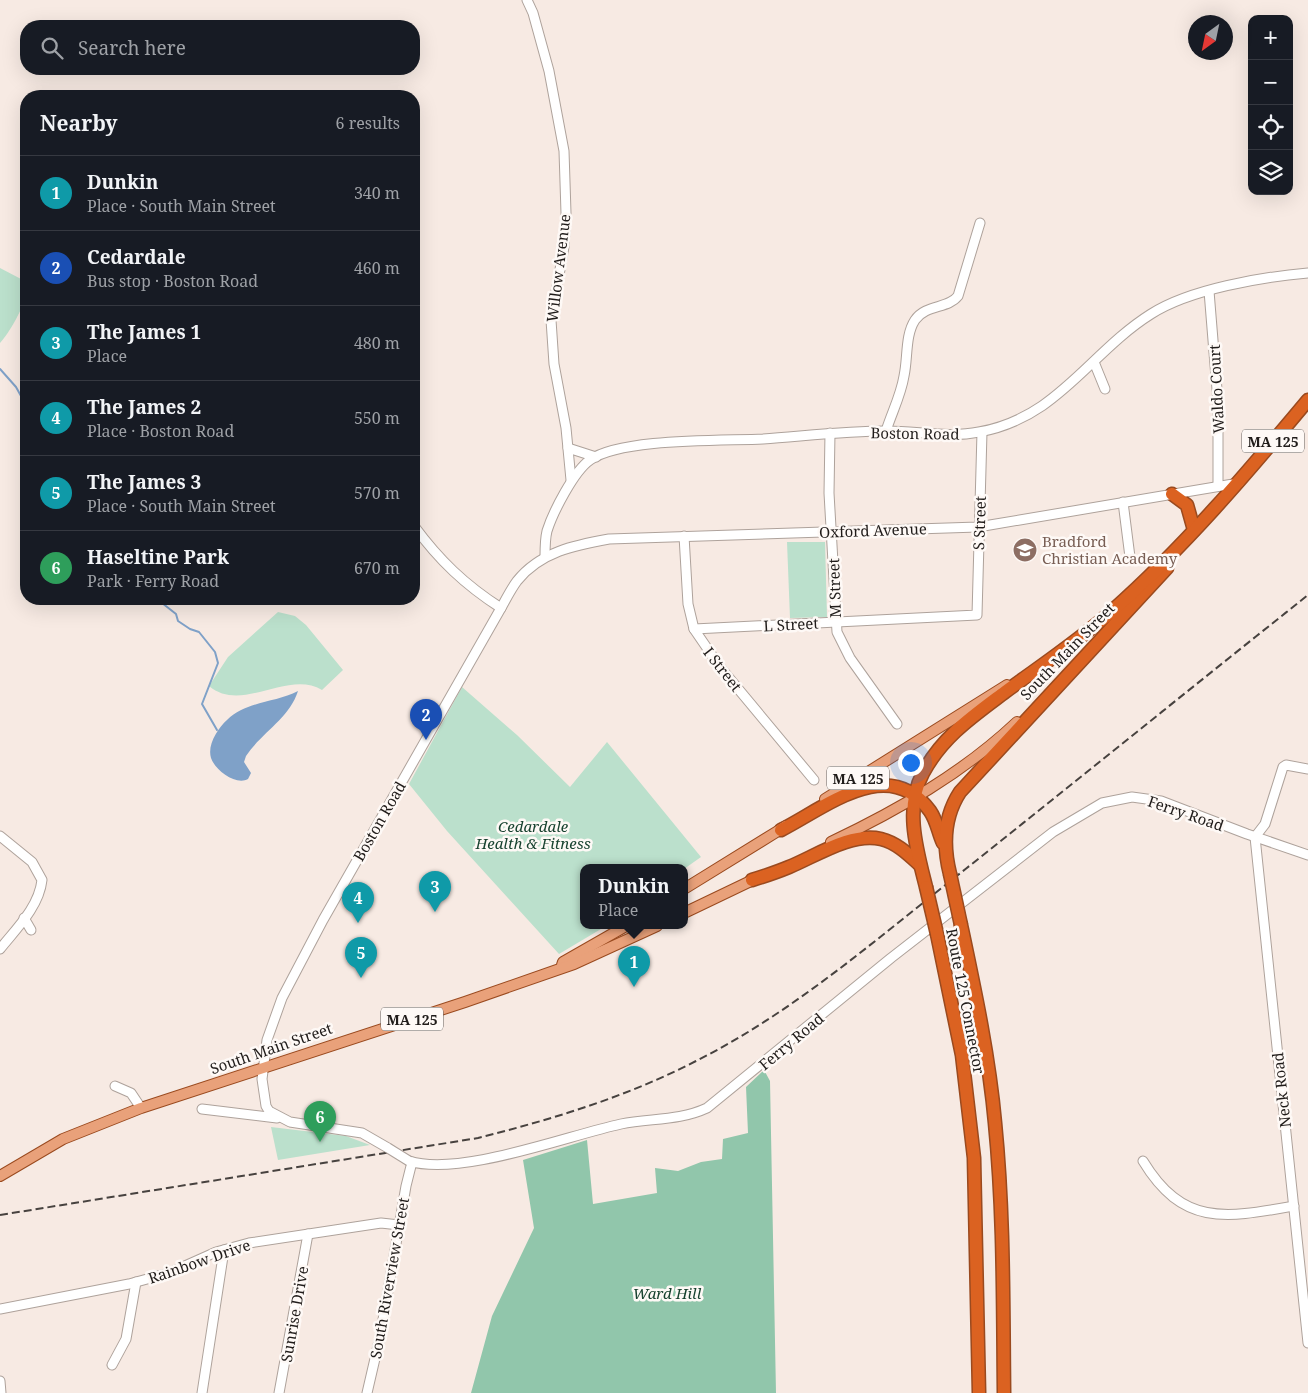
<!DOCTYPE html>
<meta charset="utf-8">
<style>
body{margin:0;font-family:"Noto Serif",serif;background:#20242c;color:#f1f3f6}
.controls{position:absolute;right:15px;top:15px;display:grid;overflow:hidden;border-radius:10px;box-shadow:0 5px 20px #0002}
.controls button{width:45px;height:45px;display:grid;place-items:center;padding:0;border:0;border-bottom:1px solid #363941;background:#171b24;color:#f1f3f6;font:25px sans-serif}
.compass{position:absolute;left:1188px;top:15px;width:45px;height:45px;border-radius:50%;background:#171b24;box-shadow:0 5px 20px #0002;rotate:213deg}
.you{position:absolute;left:910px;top:762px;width:18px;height:18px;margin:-12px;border:4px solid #fff;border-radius:50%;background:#1a73e8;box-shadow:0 0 0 8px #1a73e833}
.badge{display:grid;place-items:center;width:32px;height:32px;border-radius:50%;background:#a9b592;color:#fff;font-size:16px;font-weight:700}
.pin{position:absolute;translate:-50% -41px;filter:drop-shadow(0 1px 2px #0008)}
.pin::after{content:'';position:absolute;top:26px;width:18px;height:15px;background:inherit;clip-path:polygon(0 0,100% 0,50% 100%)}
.popup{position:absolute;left:580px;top:864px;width:108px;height:65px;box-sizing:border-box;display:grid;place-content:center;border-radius:10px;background:#171b24;filter:drop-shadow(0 1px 4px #0005);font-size:16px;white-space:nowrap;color:#9ea1a6}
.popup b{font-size:19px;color:#f1f3f6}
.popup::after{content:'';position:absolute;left:50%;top:100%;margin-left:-10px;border:10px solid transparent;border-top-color:#171b24}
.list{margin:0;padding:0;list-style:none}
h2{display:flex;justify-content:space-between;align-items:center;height:65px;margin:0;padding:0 20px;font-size:21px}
h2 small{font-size:16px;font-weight:400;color:#9ea1a6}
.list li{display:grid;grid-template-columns:32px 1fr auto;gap:15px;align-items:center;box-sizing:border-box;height:75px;padding:0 20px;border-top:1px solid #363941}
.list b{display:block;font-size:19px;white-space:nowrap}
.list p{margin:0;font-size:16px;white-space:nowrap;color:#9ea1a6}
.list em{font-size:16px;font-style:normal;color:#9ea1a6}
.icon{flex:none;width:28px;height:28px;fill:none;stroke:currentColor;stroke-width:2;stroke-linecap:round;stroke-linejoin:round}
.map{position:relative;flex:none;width:1308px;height:1393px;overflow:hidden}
.search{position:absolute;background:#171b24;box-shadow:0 5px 20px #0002;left:20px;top:20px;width:400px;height:55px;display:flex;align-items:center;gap:12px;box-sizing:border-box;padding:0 18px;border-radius:20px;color:#9ea1a6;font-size:19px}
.panel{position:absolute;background:#171b24;box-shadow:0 5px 20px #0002;left:20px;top:90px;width:400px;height:515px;border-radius:20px}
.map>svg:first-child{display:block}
</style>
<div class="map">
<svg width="1308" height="1393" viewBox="0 0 1308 1393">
<rect width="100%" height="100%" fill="#f7eae3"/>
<!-- green -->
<g fill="#bbe0cc">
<path d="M0,268L21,279C22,284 25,290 25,295C25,306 8,335 0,343Z"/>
<path d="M787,542H825L827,617L790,618Z"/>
<path d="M278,612L295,616L306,625L343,670L322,690C288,669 242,714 209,686L228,657Z"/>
<path d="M462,687L517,735L570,787L607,742L701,857L684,869L584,868V926H606L559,954L447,831L409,784Z"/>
<path d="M271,1127L346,1136L370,1145L278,1160Z"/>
</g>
<!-- forest -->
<path fill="#91c6ab" d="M764,1070L770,1081L776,1393H471L492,1316L534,1228L523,1160L587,1140L593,1204L657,1193L655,1168L678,1171L701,1162L722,1159L723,1139L748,1133L746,1087Z"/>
<!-- water -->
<path fill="#7fa1c8" d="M298,691C289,719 262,732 246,756L244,762L251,773L248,779C236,786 215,770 211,758C207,745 218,728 227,720C246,701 275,703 298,691Z"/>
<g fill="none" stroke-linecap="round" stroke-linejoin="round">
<!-- stream -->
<g stroke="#7fa1c8" stroke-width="2">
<path d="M0,369L16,387L26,405"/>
<path d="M157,599L176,614L178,621L190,629L199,632L215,652L218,663L202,704L217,730"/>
</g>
<defs>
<g id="minor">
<path d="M527,0L533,13L549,71L564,151L566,213L564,247L551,320L554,364L566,428L571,480"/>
<path d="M1209,291L1218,402V486"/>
<path d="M1094,362L1105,389"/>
<path d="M886,431C892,412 901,395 904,376C908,358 905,335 915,320C926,304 948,309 958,296L980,223"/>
<path d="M830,433L829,493L837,632L850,658L897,724"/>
<path d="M568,448L596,457"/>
<path d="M1123,502L1130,557"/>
<path d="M414,526C439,560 465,585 501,608"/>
<path d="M684,536L688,604L694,629L720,667L814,780"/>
<path d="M545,557C545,549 545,539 547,531C553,512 574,471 590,460C621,438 722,441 763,439C805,436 845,431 887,431C918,431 949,438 979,432C1058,418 1089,353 1151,314C1190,289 1262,277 1308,273"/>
<path d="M694,629L977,615L982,432"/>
<path d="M1308,769L1286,765L1283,767L1265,824L1255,837L1308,1343"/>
<path d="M0,836L32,862L42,880C39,907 16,929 0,949"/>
<path d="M24,918L31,930"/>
<path d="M115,1086L131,1093L141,1108"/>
<path d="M202,1109L277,1118"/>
<path d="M388,1148L362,1133L290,1122L269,1111L266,1106L262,1079L267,1040L282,998L323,920L501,608C506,599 511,589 517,581C540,552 575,545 609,539L978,527L1239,483"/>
<path d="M409,1161C460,1177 566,1136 621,1124C651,1118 679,1121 707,1108L891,958L1053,832L1102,803L1132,797L1161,801L1247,834L1308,855"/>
<path d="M1143,1161C1183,1227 1226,1218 1294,1206"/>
<path d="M0,1309L129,1284L169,1273L216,1252L249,1243L381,1223L399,1225"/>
<path d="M112,1365L126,1339L136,1282"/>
<path d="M0,1381L1,1393"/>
<path d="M202,1393L224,1250"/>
<path d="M279,1393L308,1234"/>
<path d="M367,1393L380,1337L406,1186L412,1162"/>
</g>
<g id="major">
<path d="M825,799L1007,685"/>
<path d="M831,842C898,810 963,773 1017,722"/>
<path d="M684,889L786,826"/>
<path d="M684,913L757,878"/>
<path d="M562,965L563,962L626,926"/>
<path d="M0,1176L63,1139L141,1108L465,1002L574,964L657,926"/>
</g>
<g id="highway">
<path d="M1172,494L1187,505L1194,530"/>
<path d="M781,830C826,807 889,754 930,811C937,821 938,832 943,843"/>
<path d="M950,874C943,846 943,818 960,792L1167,568"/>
<path d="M752,880C765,876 777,872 789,867C816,856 851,832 881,839C897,843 908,854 920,865"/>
<path d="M926,887C917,851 904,808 923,773C942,737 973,716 1005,692C1042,665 1080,640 1113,610C1185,546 1247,473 1308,400"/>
<path d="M961,925C975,991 989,1056 995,1123C1004,1213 1003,1303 1004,1393"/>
<path d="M937,934L962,1055L974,1158L979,1393"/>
</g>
</defs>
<!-- minor casing -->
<use href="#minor" stroke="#aea29b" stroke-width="11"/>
<!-- major casing -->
<use href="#major" stroke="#9a4a1f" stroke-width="12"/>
<!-- highway casing -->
<use href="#highway" stroke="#9a4a1f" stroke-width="15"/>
<!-- minor -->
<use href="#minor" stroke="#fff" stroke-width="9"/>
<!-- major -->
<use href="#major" stroke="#e9a17a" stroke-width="10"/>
<!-- highway -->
<use href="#highway" stroke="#db6221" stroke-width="12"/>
<!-- rail -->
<path stroke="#47423f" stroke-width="2" stroke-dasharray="8 4" stroke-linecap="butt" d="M0,1215L478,1138C553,1119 626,1097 696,1061C792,1013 874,941 958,875C1075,782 1191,688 1308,595"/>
<defs>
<path id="minor-bridge" d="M388,1148L409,1161"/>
<g id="highway-bridge">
<path d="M950,874L961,925"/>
<path d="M926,887L937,934"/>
</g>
</defs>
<!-- minor-bridge casing -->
<use href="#minor-bridge" stroke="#aea29b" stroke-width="11" stroke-linecap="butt"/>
<!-- highway-bridge casing -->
<use href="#highway-bridge" stroke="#9a4a1f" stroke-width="15" stroke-linecap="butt"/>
<!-- minor-bridge -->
<use href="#minor-bridge" stroke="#fff" stroke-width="9"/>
<!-- highway-bridge -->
<use href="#highway-bridge" stroke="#db6221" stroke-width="12"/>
</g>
<!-- icons -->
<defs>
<symbol id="school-disc" viewBox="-11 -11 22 22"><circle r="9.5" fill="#8d6e63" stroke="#fef9f6"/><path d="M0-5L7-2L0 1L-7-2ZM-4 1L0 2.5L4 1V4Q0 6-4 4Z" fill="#fff"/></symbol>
</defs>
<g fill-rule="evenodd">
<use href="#school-disc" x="1011" y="536" width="28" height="28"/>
</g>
<g text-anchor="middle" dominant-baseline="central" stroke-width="5" stroke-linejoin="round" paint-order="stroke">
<!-- shield labels -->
<g fill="#fef9f6" stroke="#635e5c" stroke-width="1">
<rect x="1242" y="429.5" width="62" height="23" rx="4"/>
<rect x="827" y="766.5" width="62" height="23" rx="4"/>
<rect x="381" y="1007.5" width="62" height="23" rx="4"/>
</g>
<g font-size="14" font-weight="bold" fill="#201c1a">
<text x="1273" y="441">MA 125</text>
<text x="858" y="778">MA 125</text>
<text x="412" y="1019">MA 125</text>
</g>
<!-- street labels -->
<g font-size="15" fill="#201c1a" stroke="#fef9f6">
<text transform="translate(558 268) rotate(-83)">Willow Avenue</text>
<text transform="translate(1216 389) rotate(-93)">Waldo Court</text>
<text transform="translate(915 433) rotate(1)">Boston Road</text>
<text transform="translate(979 523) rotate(-88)">S Street</text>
<text transform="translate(873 530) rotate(-2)">Oxford Avenue</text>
<text transform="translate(834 588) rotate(-92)">M Street</text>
<text transform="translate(791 624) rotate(-3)">L Street</text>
<text transform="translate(1067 651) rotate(-46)">South Main Street</text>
<text transform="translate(723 669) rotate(52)">I Street</text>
<text transform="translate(1186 813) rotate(19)">Ferry Road</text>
<text transform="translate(379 821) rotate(-60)">Boston Road</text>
<text transform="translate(966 1001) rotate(79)">Route 125 Connector</text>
<text transform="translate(791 1041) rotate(-40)">Ferry Road</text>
<text transform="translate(271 1048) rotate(-19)">South Main Street</text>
<text transform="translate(1281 1090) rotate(-96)">Neck Road</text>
<text transform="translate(199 1261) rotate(-19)">Rainbow Drive</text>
<text transform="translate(389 1278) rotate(-80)">South Riverview Street</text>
<text transform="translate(294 1314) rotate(-80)">Sunrise Drive</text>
</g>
<!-- education labels -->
<g font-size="15" fill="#785e54" stroke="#fef9f6" text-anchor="start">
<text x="1042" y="541">Bradford<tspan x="1042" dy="17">Christian Academy</tspan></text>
</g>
<!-- park labels -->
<g font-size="15" font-style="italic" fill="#17422f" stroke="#fef9f6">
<text x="533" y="826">Cedardale<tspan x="533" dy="17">Health &amp; Fitness</tspan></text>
<text x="667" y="1293">Ward Hill</text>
</g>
</g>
</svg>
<div class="controls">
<button>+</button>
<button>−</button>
<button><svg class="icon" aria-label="locate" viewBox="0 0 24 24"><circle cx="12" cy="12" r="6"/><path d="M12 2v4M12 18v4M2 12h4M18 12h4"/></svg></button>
<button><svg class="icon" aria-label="layers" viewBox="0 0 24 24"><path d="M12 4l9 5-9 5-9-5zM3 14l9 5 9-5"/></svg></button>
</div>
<svg class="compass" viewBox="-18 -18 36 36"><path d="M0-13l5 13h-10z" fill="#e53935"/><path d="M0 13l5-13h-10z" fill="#9ea1a6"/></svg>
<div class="you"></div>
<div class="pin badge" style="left:634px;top:987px;background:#0f9aa8">1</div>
<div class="popup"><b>Dunkin</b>Place</div>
<div class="pin badge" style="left:426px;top:740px;background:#1a4fb4">2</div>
<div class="pin badge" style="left:435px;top:912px;background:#0f9aa8">3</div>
<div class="pin badge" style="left:358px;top:923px;background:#0f9aa8">4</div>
<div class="pin badge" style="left:361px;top:978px;background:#0f9aa8">5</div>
<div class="pin badge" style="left:320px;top:1142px;background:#2e9e5b">6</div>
<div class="search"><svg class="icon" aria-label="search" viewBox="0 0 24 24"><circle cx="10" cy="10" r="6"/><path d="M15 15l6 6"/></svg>Search here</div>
<section class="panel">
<h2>Nearby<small>6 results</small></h2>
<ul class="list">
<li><span class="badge" style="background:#0f9aa8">1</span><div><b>Dunkin</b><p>Place · South Main Street</p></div><em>340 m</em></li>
<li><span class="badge" style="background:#1a4fb4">2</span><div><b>Cedardale</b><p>Bus stop · Boston Road</p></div><em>460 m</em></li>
<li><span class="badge" style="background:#0f9aa8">3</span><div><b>The James 1</b><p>Place</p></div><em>480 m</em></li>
<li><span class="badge" style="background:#0f9aa8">4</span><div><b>The James 2</b><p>Place · Boston Road</p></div><em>550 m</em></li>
<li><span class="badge" style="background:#0f9aa8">5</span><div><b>The James 3</b><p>Place · South Main Street</p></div><em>570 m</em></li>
<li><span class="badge" style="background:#2e9e5b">6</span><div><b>Haseltine Park</b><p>Park · Ferry Road</p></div><em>670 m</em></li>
</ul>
</section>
</div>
